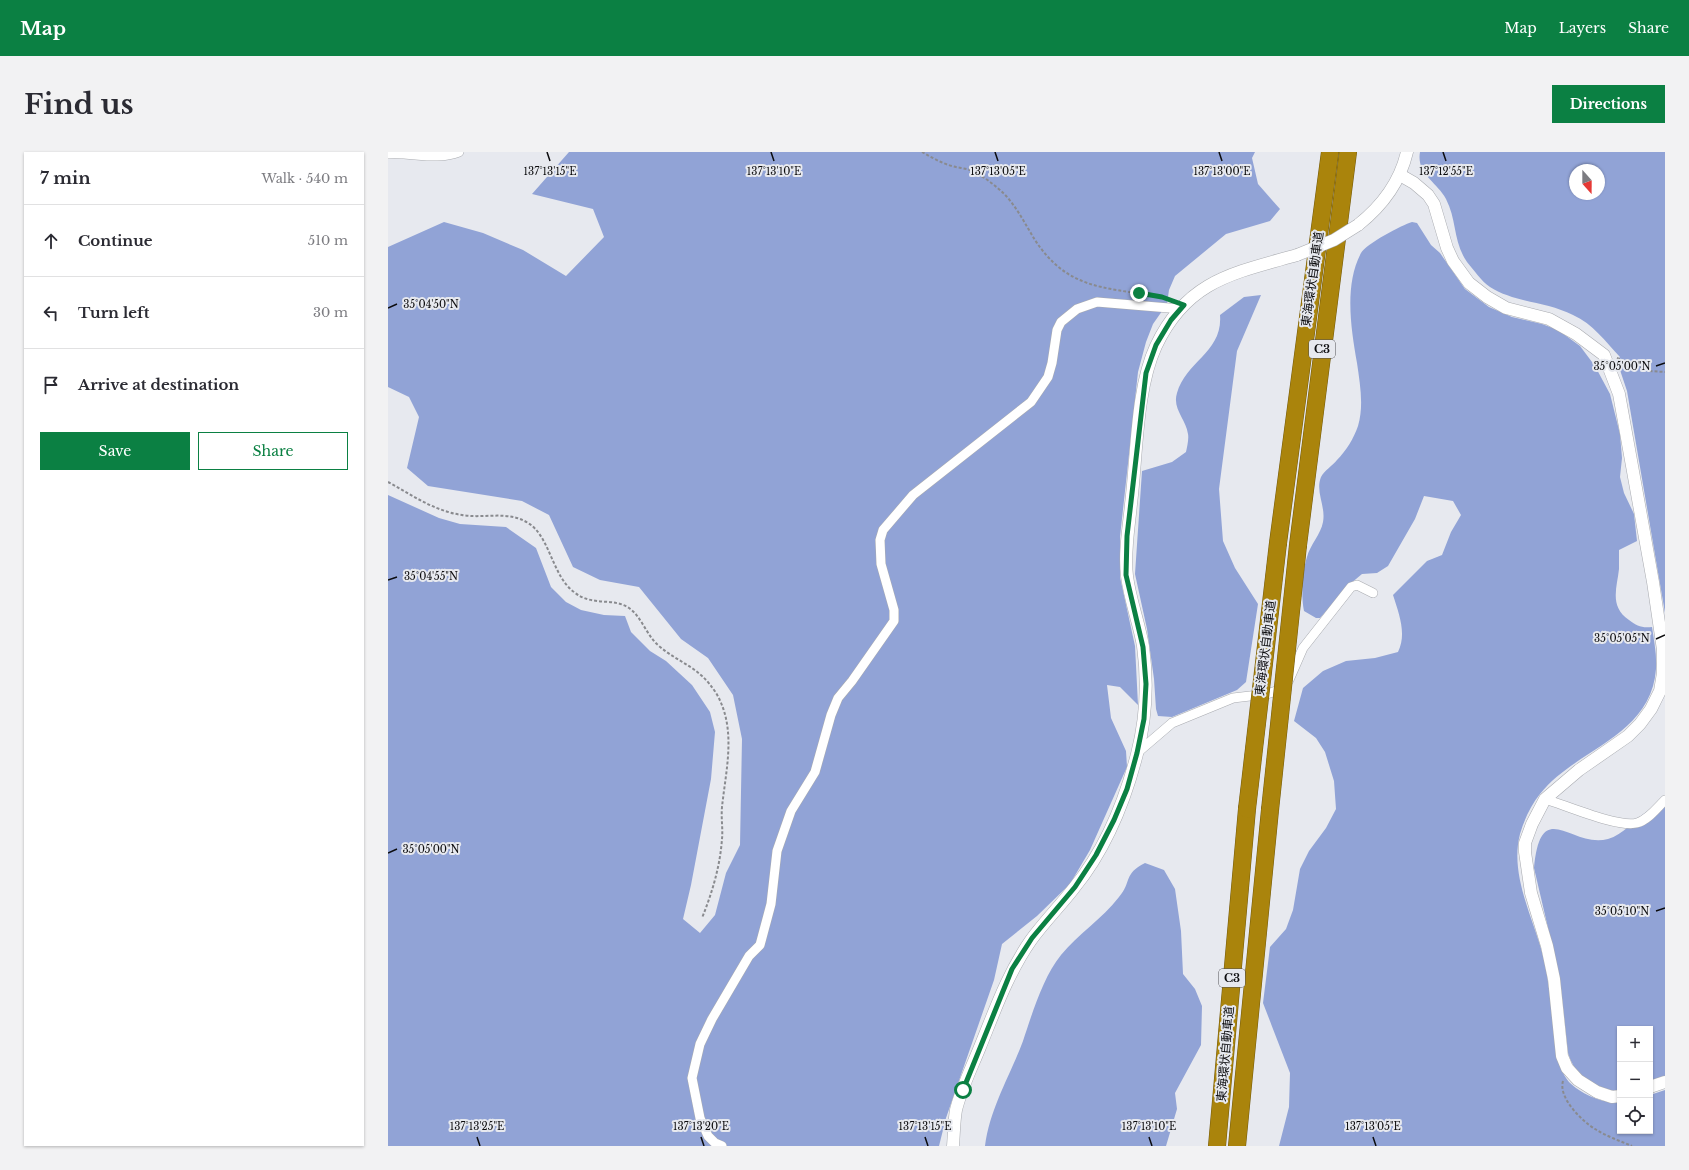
<!DOCTYPE html>
<meta charset="utf-8">
<style>
body{margin:0;font-family:"Libre Baskerville","Noto Sans JP",serif;background:#f2f2f3;color:#2b2b33}
.controls{position:absolute;right:12px;bottom:12px;display:grid;overflow:hidden;border-radius:0px;box-shadow:0 1px 3px #0004}
.controls button{width:36px;height:36px;display:grid;place-items:center;padding:0;border:0;border-bottom:1px solid #e1e1e2;background:#fff;color:#2b2b33;font:20px sans-serif}
.compass{position:absolute;left:1181px;top:12px;width:36px;height:36px;border-radius:50%;background:#fff;box-shadow:0 1px 3px #0004;rotate:159deg}
.stop{position:absolute;width:12px;height:12px;margin:-9px;border:3px solid #0b8043;border-radius:50%;background:#fff}
.stop.end{background:#0b8043;border-color:#fff;box-shadow:0 1px 4px #0008}
.list{margin:0;padding:0;list-style:none}
h2{display:flex;justify-content:space-between;align-items:center;height:52px;margin:0;padding:0 16px;font-size:17px}
h2 small{font-size:13px;font-weight:400;color:#7c7c81}
.list li{display:grid;grid-template-columns:26px 1fr auto;gap:12px;align-items:center;box-sizing:border-box;height:72px;padding:0 16px;border-top:1px solid #e1e1e2}
.list b{display:block;font-size:15px;white-space:nowrap}
.list em{font-size:13px;font-style:normal;color:#7c7c81}
.actions{display:flex;gap:8px;padding:12px 16px}
.actions a{flex:1;padding:9px 0;border:1px solid #0b8043;border-radius:0px;text-align:center;font-size:14px;color:#0b8043}
.actions .main{background:#0b8043;color:#fff}
.icon{flex:none;width:22px;height:22px;fill:none;stroke:currentColor;stroke-width:2;stroke-linecap:round;stroke-linejoin:round}
.map{position:relative;flex:none;width:1277px;height:994px;overflow:hidden;border-radius:0px}
header{display:flex;align-items:center;gap:24px;box-sizing:border-box;height:56px;padding:0 20px;background:#0b8043;color:#fff}
header strong{font-size:19px}
nav{display:flex;gap:22px;margin-inline-start:auto;font-size:14px}
.intro{display:flex;align-items:center;justify-content:space-between;box-sizing:border-box;height:96px;padding:0 24px}
h1{margin:0;font-size:28px}
.button{padding:10px 18px;border-radius:0px;background:#0b8043;color:#fff;font-size:14px;font-weight:700}
main{display:flex;gap:24px;padding:0 24px}
aside{flex:1;background:#fff;border-radius:0px;box-shadow:0 1px 3px #0004}
.map>svg:first-child{display:block}
</style>
<header>
<strong>Map</strong>
<nav><a>Map</a><a>Layers</a><a>Share</a></nav>
</header>
<div class="intro"><h1>Find us</h1><a class="button">Directions</a></div>
<main>
<aside>
<h2>7 min<small>Walk · 540 m</small></h2>
<ul class="list">
<li><svg class="icon" aria-label="ahead" viewBox="0 0 24 24"><path d="M12 20V5M6 11l6-6 6 6"/></svg><div><b>Continue</b></div><em>510 m</em></li>
<li><svg class="icon" aria-label="left" viewBox="0 0 24 24"><path d="M17 20v-9H6M10 6l-5 5 5 5"/></svg><div><b>Turn left</b></div><em>30 m</em></li>
<li><svg class="icon" aria-label="arrive" viewBox="0 0 24 24"><path d="M6 21V4h12l-3 4 3 4H6"/></svg><div><b>Arrive at destination</b></div></li>
</ul>
<div class="actions"><a class="main">Save</a><a>Share</a></div>
</aside>
<div class="map">
<svg width="1277" height="994" viewBox="0 0 1277 994">
<rect width="100%" height="100%" fill="#e7e9ef"/>
<!-- forest -->
<g fill="#91a3d6" fill-rule="evenodd">
<path d="M181,0H867L864,6L870,32L892,57L882,69L838,82L787,124L781,138L779,152L765,172L758,190L750,220L732,385V425L747,494L750,553L732,535L719,533L723,566L738,599L739,615L702,698L682,732L649,764L614,792L606,828L558,966L551,994H0V343L51,366L72,372L118,375L148,396L163,435L178,450L193,458L216,463L237,464L243,480L262,499L278,509L304,533L322,560L327,580L323,627L303,733L295,767L312,781L327,763L338,721L352,693L354,587L345,543L320,506L293,487L251,435L212,428L185,415L161,363L134,349L40,334L19,316L31,265L21,245L0,235V95L56,70L95,81L135,98L178,124L216,85L205,57L144,42Z"/>
<path d="M1032,0H1277V461L1239,239L1231,215L1227,210L1232,205C1217,189 1205,172 1185,163C1158,149 1127,151 1102,135C1093,129 1086,118 1079,110C1065,90 1069,68 1058,47C1049,30 1028,22 1032,0ZM1187,18H1211V42H1187Z"/>
<path d="M1024,70L1029,71L1043,93L1052,101L1077,137L1101,155L1124,165L1154,172L1170,178L1192,194L1207,214L1222,242L1232,282L1234,306L1232,325L1236,341L1246,362L1249,389L1231,398C1231,404 1231,411 1231,417C1229,436 1221,454 1241,468C1249,474 1253,476 1264,475C1266,489 1269,503 1268,517C1263,585 1187,597 1152,642C1143,653 1136,668 1132,682C1121,725 1147,768 1156,808C1163,838 1164,870 1168,901C1171,911 1174,922 1181,930C1193,942 1215,952 1232,950V979H1262V943L1277,938V994H891L901,955L902,921L875,851L882,795L898,777L905,758L912,717L921,699L938,676L948,657L946,629L937,600L928,586L906,569L915,536L935,519L958,509L987,506L1010,500C1019,482 1011,462 1005,443L1039,409L1054,403L1063,380L1073,363L1065,349L1036,344L1027,367L1000,414L989,421L974,422L962,432L932,466H928L916,459C913,445 914,420 919,405C922,393 933,382 935,370C938,354 927,340 933,325C936,319 945,313 949,308C958,299 966,286 970,274C976,254 972,232 969,211C963,177 956,133 973,101C978,92 1014,73 1024,70Z"/>
<path d="M873,143L849,199L831,337L835,389L847,416L870,452L858,530L849,538L784,565L770,564L768,557L766,527L759,477L747,422L754,319L784,310L798,300C799,295 801,287 800,282C798,267 784,257 789,241C798,209 835,200 832,163L856,145Z"/>
<path d="M1277,652V925L1262,930V877H1232V939L1230,940C1206,935 1187,925 1180,901L1172,827L1146,716C1153,643 1183,697 1220,687C1235,683 1247,667 1260,659C1265,656 1271,655 1277,652Z"/>
<path d="M757,711L776,718L787,737L793,779L795,822L807,837L814,854L813,893L787,941L789,957L778,994H597C602,956 622,924 635,889C644,862 655,825 673,803C690,782 714,767 731,745C744,730 735,722 757,711Z"/>
</g>
<g fill="none" stroke-linecap="round" stroke-linejoin="round">
<defs>
<g id="minor">
<path d="M0,2C24,0 48,9 71,0"/>
<path d="M749,601L784,571L845,546L879,542L891,538L901,528L915,496L963,435L969,433L985,441"/>
<path d="M1157,647C1177,653 1230,676 1249,671C1260,668 1269,656 1277,648"/>
<path d="M334,994L327,991L320,984L312,966L304,926L312,892L324,867L361,804L372,793L383,752L389,699L403,659L427,620L443,563L450,546L464,529L506,469V458L493,412L492,388L495,378L525,343L643,250L660,225L664,211L669,178L673,170L689,157L709,150L793,157"/>
</g>
<g id="tertiary">
<path d="M1012,23L1026,31L1040,43L1046,52L1059,96L1065,109L1081,131L1099,145L1118,156L1161,167L1188,182L1216,203L1231,242L1265,430L1275,498V521L1272,539L1263,557L1252,572L1240,584L1191,618L1157,647L1144,672L1137,691V700L1143,741L1159,794L1166,827L1174,904L1179,916L1190,928L1209,940L1224,945L1232,944"/>
<path d="M970,73C994,54 1012,30 1019,0"/>
<path d="M1262,935L1277,930"/>
<path d="M565,994C566,982 566,969 568,958C573,937 584,915 592,895C607,858 620,821 643,788C656,770 672,754 686,736C717,698 737,649 749,602C758,567 760,530 755,494C751,471 742,448 739,424C736,400 741,375 743,352C749,304 748,237 768,194C799,128 846,121 909,103"/>
</g>
<g id="motorway">
<path d="M890,391L942,0"/>
<path d="M910,393L960,0"/>
<path d="M829,994L859,657"/>
<path d="M849,994L882,658"/>
</g>
</defs>
<!-- minor casing -->
<use href="#minor" stroke="#a9abb0" stroke-width="10"/>
<!-- tertiary casing -->
<use href="#tertiary" stroke="#a9abb0" stroke-width="13"/>
<!-- motorway casing -->
<use href="#motorway" stroke="#735a0d" stroke-width="18"/>
<!-- path -->
<g stroke="#898a8e" stroke-width="2" stroke-dasharray="3 2" stroke-linecap="butt">
<path d="M534,0C543,5 553,11 564,14C570,16 576,16 582,18C593,23 603,30 612,38C627,51 637,72 647,88C679,137 715,135 766,144"/>
<path d="M1229,206L1262,219L1277,220"/>
<path d="M0,330C24,343 46,359 74,363C96,367 120,358 140,371C162,384 164,424 186,440C204,455 225,445 241,456C254,465 258,483 271,494C292,512 311,514 328,541C349,576 338,617 334,655C333,666 335,677 334,687C332,715 324,741 314,766"/>
<path d="M1175,929C1170,946 1194,969 1207,977C1218,984 1232,989 1244,994"/>
</g>
<!-- minor -->
<use href="#minor" stroke="#fff" stroke-width="9"/>
<!-- tertiary -->
<use href="#tertiary" stroke="#fff" stroke-width="12"/>
<!-- motorway -->
<use href="#motorway" stroke="#aa840c" stroke-width="17"/>
<defs>
<path id="tertiary-bridge" d="M909,103L946,88L970,73"/>
<g id="motorway-bridge">
<path d="M859,657L890,391"/>
<path d="M882,658L910,393"/>
</g>
</defs>
<!-- tertiary-bridge casing -->
<use href="#tertiary-bridge" stroke="#a9abb0" stroke-width="13" stroke-linecap="butt"/>
<!-- motorway-bridge casing -->
<use href="#motorway-bridge" stroke="#735a0d" stroke-width="18" stroke-linecap="butt"/>
<!-- tertiary-bridge -->
<use href="#tertiary-bridge" stroke="#fff" stroke-width="12"/>
<!-- motorway-bridge -->
<use href="#motorway-bridge" stroke="#aa840c" stroke-width="17"/>
</g>
<g fill="none" stroke-linecap="round" stroke-linejoin="round">
<!-- route -->
<path stroke="#0b8043" stroke-width="5" d="M575,938L624,817L644,786L687,735L708,703L726,668L739,637L749,601L756,567L758,532L755,495L738,423L739,384L758,221L768,193L783,168L796,153L774,145L751,141"/>
</g>
<!-- ticks -->
<path fill="none" stroke="#0c0c0e" stroke-width="1.5" d="M159,0L162,9M383,0L386,9M607,0L610,9M831,0L834,9M1055,0L1058,9M0,156L9,152M1268,214L1277,211M0,428L9,425M1268,487L1277,483M0,701L9,697M1268,759L1277,756M89,985L92,994M313,985L316,994M537,985L540,994M761,985L764,994M985,985L988,994"/>
<g text-anchor="middle" dominant-baseline="central" stroke-width="4" stroke-linejoin="round" paint-order="stroke">
<!-- shield labels -->
<g fill="#e7e9ef" stroke="#4e4e52" stroke-width="1">
<rect x="921" y="188" width="26" height="18" rx="3"/>
<rect x="831" y="817" width="26" height="18" rx="3"/>
</g>
<g font-size="11" font-weight="bold" fill="#0c0c0e">
<text x="934" y="197">C3</text>
<text x="844" y="826">C3</text>
</g>
<!-- street labels -->
<g font-size="12" fill="#0c0c0e" stroke="#e7e9ef">
<text transform="translate(924 127) rotate(-82)">東海環状自動車道</text>
<text transform="translate(877 496) rotate(-83)">東海環状自動車道</text>
<text transform="translate(837 902) rotate(-85)">東海環状自動車道</text>
</g>
</g>
<g font-size="10" text-anchor="middle" fill="#0c0c0e" stroke="#e7e9ef" stroke-width="4" stroke-linejoin="round" paint-order="stroke">
<text x="162" y="23">137°13'15"E</text>
<text x="386" y="23">137°13'10"E</text>
<text x="610" y="23">137°13'05"E</text>
<text x="834" y="23">137°13'00"E</text>
<text x="1058" y="23">137°12'55"E</text>
<text x="43" y="156">35°04'50"N</text>
<text x="1234" y="218">35°05'00"N</text>
<text x="43" y="428">35°04'55"N</text>
<text x="1234" y="490">35°05'05"N</text>
<text x="43" y="701">35°05'00"N</text>
<text x="1234" y="763">35°05'10"N</text>
<text x="89" y="978">137°13'25"E</text>
<text x="313" y="978">137°13'20"E</text>
<text x="537" y="978">137°13'15"E</text>
<text x="761" y="978">137°13'10"E</text>
<text x="985" y="978">137°13'05"E</text>
</g>
</svg>
<div class="controls">
<button>+</button>
<button>−</button>
<button><svg class="icon" aria-label="locate" viewBox="0 0 24 24"><circle cx="12" cy="12" r="6"/><path d="M12 2v4M12 18v4M2 12h4M18 12h4"/></svg></button>
</div>
<svg class="compass" viewBox="-18 -18 36 36"><path d="M0-13l5 13h-10z" fill="#e53935"/><path d="M0 13l5-13h-10z" fill="#7c7c81"/></svg>
<div class="stop" style="left:575px;top:938px"></div>
<div class="stop end" style="left:751px;top:141px"></div>
</div>
</main>
